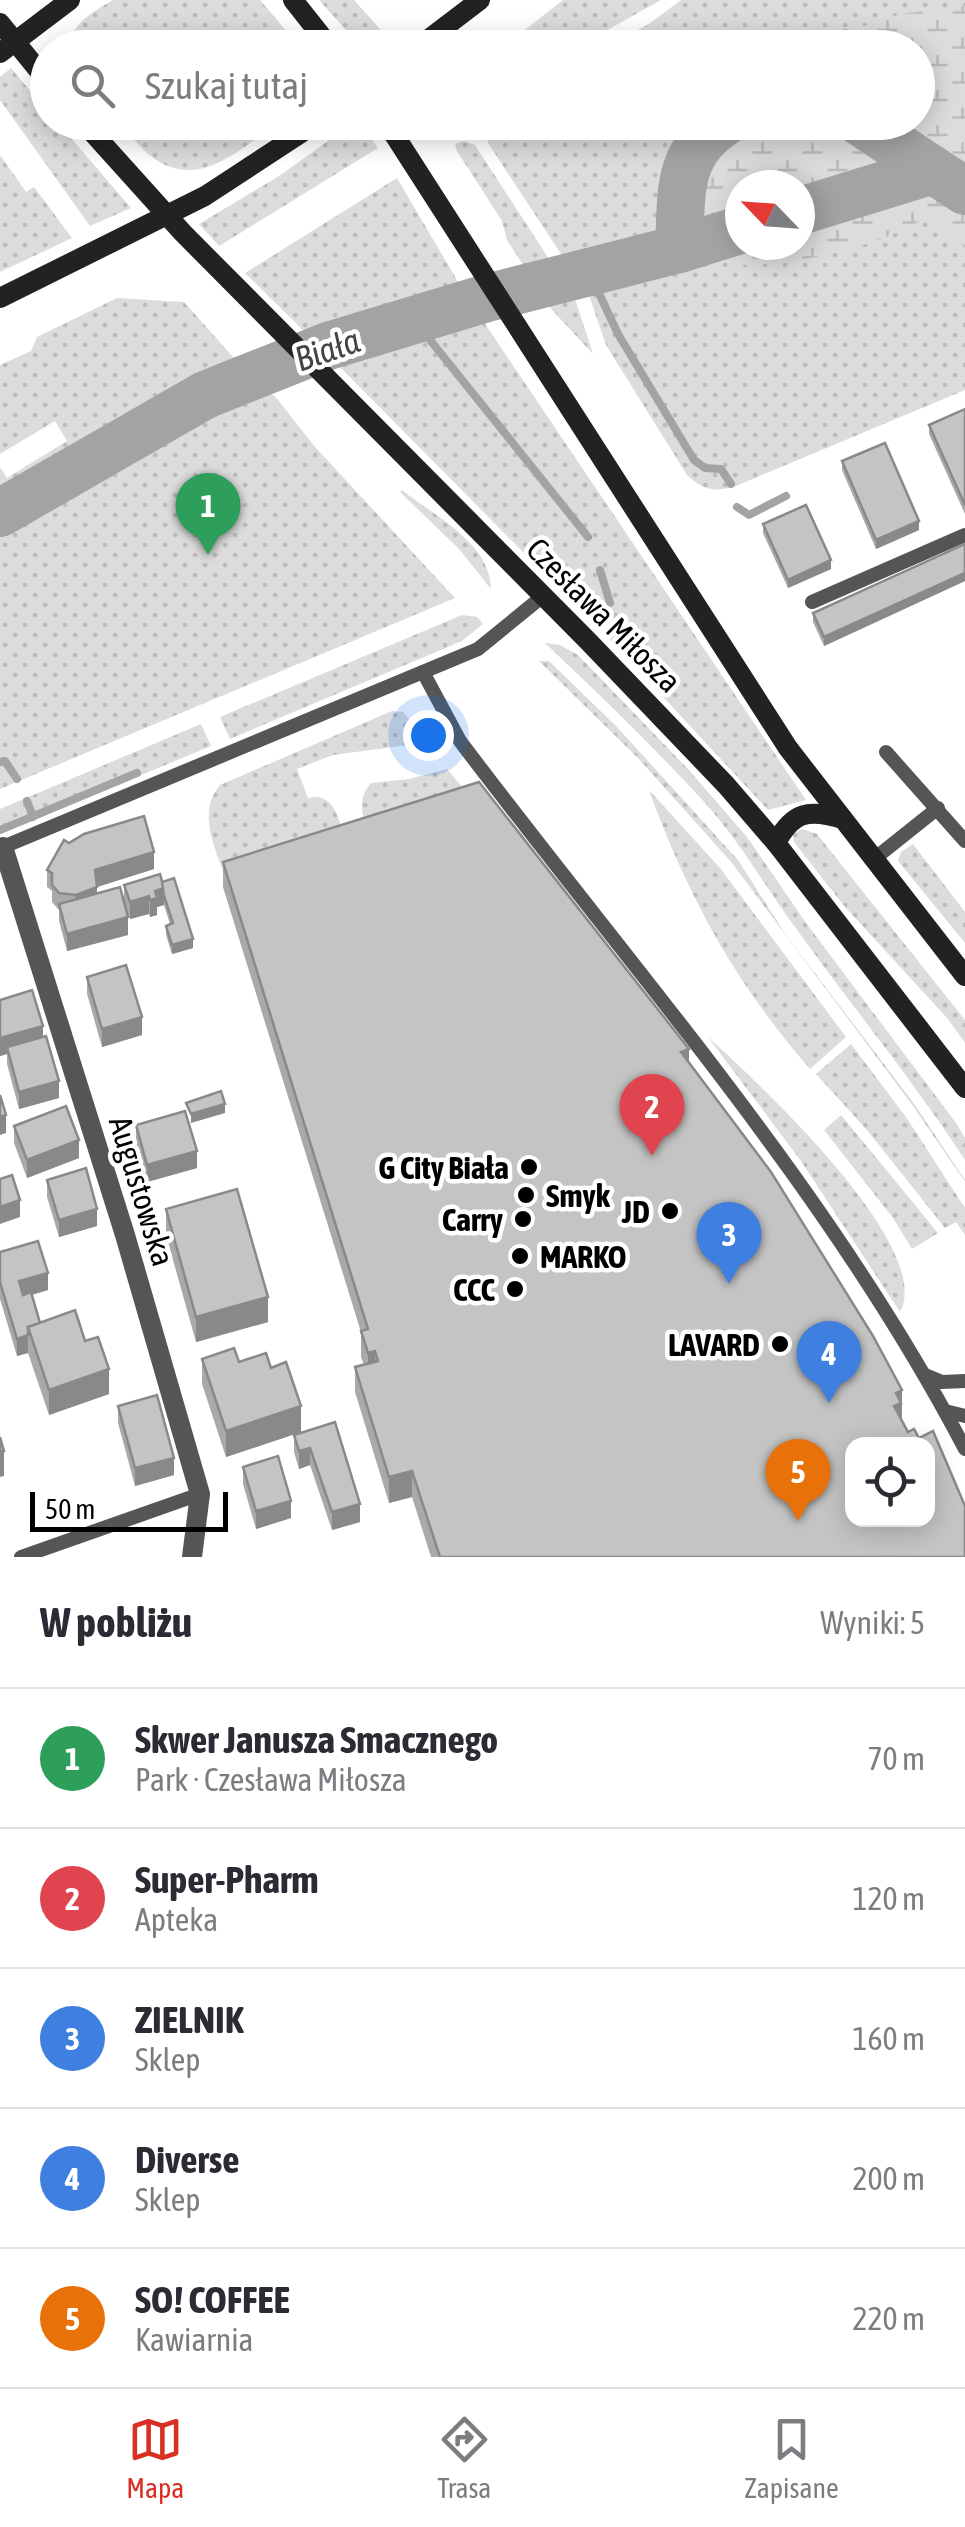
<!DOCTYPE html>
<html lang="pl">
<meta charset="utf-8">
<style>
body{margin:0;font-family:"Asap Condensed",sans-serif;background:#f2f2f3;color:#2b2b33}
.controls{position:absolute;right:30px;bottom:30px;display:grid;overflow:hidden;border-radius:20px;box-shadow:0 5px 25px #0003}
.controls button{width:90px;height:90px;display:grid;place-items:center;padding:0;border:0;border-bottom:2px solid #e1e1e2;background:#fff;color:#2b2b33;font:50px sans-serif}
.compass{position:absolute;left:725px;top:170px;width:90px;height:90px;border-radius:50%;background:#fff;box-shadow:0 5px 25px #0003;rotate:295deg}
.scale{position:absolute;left:30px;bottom:25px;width:198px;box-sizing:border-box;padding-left:10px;border:5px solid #000;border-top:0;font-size:28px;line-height:35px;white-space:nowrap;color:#000;-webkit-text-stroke:8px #fff;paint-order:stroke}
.you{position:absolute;left:428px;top:735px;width:35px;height:35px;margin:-25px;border:8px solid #fff;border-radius:50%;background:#1a73e8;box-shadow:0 0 0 15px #1a73e833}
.badge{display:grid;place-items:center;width:65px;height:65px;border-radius:50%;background:#d93025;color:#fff;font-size:32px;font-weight:700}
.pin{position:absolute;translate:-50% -82px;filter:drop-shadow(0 2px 5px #0008)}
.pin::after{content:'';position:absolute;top:52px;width:35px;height:30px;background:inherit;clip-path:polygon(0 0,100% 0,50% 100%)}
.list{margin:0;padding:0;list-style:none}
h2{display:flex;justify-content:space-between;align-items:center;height:130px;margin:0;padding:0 40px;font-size:42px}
h2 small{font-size:32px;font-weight:400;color:#7c7c81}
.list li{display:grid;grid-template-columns:65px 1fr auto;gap:30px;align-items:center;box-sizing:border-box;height:140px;padding:0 40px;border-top:2px solid #e1e1e2}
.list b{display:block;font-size:38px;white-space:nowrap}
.list p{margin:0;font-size:32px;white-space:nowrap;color:#7c7c81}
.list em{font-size:32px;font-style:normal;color:#7c7c81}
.icon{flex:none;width:55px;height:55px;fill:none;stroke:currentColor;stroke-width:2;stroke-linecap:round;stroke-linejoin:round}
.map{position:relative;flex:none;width:965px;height:1557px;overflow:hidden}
.search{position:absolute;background:#fff;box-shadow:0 5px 25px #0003;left:30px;right:30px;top:30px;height:110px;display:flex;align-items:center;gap:25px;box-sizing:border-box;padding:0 35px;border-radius:55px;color:#7c7c81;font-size:38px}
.sheet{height:830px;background:#fff}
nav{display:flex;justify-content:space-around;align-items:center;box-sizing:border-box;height:140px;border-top:2px solid #e1e1e2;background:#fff;font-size:28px;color:#7c7c81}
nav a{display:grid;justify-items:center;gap:5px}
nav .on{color:#d93025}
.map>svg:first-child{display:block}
</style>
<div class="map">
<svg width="965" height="1557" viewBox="0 0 965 1557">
<defs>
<pattern id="grass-dots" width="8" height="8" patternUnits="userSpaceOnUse" patternTransform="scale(2.5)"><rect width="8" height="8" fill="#dcdcdc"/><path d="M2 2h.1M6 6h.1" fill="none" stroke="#bbb" stroke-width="1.8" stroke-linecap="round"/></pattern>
<pattern id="wetland-marsh" width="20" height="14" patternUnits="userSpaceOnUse" patternTransform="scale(2.5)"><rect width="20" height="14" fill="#dcdcdc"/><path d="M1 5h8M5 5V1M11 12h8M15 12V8" fill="none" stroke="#bbb"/></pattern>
</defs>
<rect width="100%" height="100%" fill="#fff"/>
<!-- grass -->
<g fill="url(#grass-dots)" fill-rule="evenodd">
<path d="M113,0H260L300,47H67C74,22 91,13 113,0Z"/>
<path d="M319,0H354L388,38L376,47H361Z"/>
<path d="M563,0H661L577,47H503Z"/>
<path d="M681,0H965V390L736,486C714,492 704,491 687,475L606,345L590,298L488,143L487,134L492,122H918V48L605,47L649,24ZM740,185H800V245H740Z"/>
<path d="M11,68L47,111L48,122L58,123L131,208L90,226L0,100V77Z"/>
<path d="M119,123H278C240,148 199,192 152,157C140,148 130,134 119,123Z"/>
<path d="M353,123H360L378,148L219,246L199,224L279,176Z"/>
<path d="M464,141L475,145L575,299L593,354L552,310L507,240L502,221L457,151L455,144Z"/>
<path d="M0,155L26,192L34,187L72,238L0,272Z"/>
<path d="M397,178L467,297L314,341L245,273Z"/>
<path d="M117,298L184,302L242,367L152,412L0,503V467L7,478L67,441L55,421L0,454V365L31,351L37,337Z"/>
<path d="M475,309L806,800L768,810L616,646L329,356Z"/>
<path d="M253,376L278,400L315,447L455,598L0,789V513L205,395Z"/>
<path d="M402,490C434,516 490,542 491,589L459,549L400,492Z"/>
<path d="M462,615L477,617L483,624L462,641L230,739L220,717Z"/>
<path d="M545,643L560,645L578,655L688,769L747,837L806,923L956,1123L965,1138V1160C912,1079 851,1005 795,927C765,886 740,842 706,804C655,748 600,695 545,643Z"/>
<path d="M539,661H549L617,727L738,860L786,935L915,1105L965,1180V1182L913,1106L732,863L638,758Z"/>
<path d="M392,711L403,712L422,735L416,744L333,755L297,769L308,798C337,791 340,826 347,848L228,885C218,853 195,814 220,785Z"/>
<path d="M201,724L211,746L0,834V809Z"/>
<path d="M447,769L479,807L370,839C364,818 355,801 371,783L409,779Z"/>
<path d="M649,790L720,868L846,1037L810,1069C735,983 688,897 649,790Z"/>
<path d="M802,829L817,834L965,1020V1043L948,1019L845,907L794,842L793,834Z"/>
<path d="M913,844L965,912V943L898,861L901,852Z"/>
<path d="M708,1037C754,1079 936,1246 900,1312L801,1161Z"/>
<path d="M851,1044L906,1117L965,1208V1235L956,1222L945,1228L867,1130L816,1074Z"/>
<path d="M841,1115L938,1233L912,1249L893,1218L824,1130Z"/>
</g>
<!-- wetland -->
<g fill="url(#wetland-marsh)" fill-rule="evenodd">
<path d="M965,6V168L935,160L885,123L918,122V48L822,47L843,29L870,25L900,14Z"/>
<path d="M759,123C792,122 828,121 860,132C895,143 938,177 965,200V245L922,220C870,249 804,263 743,265C731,265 717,259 705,256C701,188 700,163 759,123ZM740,185H800V245H740Z"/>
</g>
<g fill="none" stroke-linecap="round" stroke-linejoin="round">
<!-- stream -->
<g stroke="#a3a3a3" stroke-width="8">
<path d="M589,272L618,334L694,460L705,468L721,469L731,484"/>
<path d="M414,320L588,537"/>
<path d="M737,507L749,515L786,496"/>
<path d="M600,570L610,603"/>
<path d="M0,762L5,761L17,779"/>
<path d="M27,801L33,817"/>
<path d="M0,830L137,773"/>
</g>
<!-- river -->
<g stroke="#a3a3a3" stroke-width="48">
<path d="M860,122L965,191"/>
<path d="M800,211L930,171"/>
<path d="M679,249L740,230"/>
<path d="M0,513L205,395L328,346L487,298L679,249C682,195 675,154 725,122"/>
</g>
<!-- service -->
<g stroke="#555" stroke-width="14">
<path d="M812,602L965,535"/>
<path d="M423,672L460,741C634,972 830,1191 965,1449"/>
<path d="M886,752L965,841"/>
<path d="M3,847L478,649L543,596"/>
<path d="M874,859L938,808"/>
<path d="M925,1375L942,1382L965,1381"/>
<path d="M945,1411L965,1416"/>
<path d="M21,1557L200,1494"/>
</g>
<!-- minor -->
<path stroke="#555" stroke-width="20" d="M3,847L125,1235L200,1494L192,1557"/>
<!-- secondary -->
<g stroke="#222" stroke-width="20">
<path d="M293,0L331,48"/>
<path d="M0,23L48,82"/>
<path d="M417,48L480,0"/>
<path d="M0,53L70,0"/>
<path d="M83,122L183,233L588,641L726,785L776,843L965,1088"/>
<path d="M386,122L788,748L965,976"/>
<path d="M0,298L205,196L318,122"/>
<path d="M776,843C793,811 809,809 843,819"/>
</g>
</g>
<!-- wall -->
<g fill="#a9a9a9">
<path d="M965,409V514L929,434V425Z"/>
<path d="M842,461L919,530L876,549L842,470Z"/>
<path d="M763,524L831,569L788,588L763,533Z"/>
<path d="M965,544V581L824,646L813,622V613Z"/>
<path d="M69,843L154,869L97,887V893L128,935L67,951L59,921V910L52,902V891L47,887V870Z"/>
<path d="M223,862L689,1063L902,1415L901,1419L965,1557H431L412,1497L389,1503L355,1392V1367L364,1365L361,1357V1332L223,887Z"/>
<path d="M162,882L193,948L172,954L166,935V926L170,924L164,905L157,907V915L150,917L149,914L130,919L124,903V885Z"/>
<path d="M87,977L142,1035L102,1047L87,994Z"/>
<path d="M0,1000L43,1037L59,1098L19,1109L7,1064V1054L0,1056Z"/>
<path d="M136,1125L197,1168L147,1182L136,1143Z"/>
<path d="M14,1126L79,1158L27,1178L14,1143Z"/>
<path d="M47,1180L97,1226L59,1237L47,1197Z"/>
<path d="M166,1209L268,1322L196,1342L166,1235Z"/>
<path d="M0,1252L48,1290L32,1295L40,1323L85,1341L109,1394L49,1415L28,1353L17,1356L0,1299Z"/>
<path d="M202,1359L239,1362L271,1368L301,1432L226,1457L202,1384Z"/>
<path d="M118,1406L174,1475L135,1486L118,1423Z"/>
<path d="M335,1422L360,1522L332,1530L310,1465L299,1469L294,1452V1435Z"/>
<path d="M243,1467L291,1518L256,1529L243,1484Z"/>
</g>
<!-- shaded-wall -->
<g fill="#898989">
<path d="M919,521V530L876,549V540Z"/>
<path d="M831,560V569L788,588V580Z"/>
<path d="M965,573V581L824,646V637Z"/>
<path d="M154,852V869L97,887V904L76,913V895L95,870Z"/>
<path d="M164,888V905L157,907V915L150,917V900L155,891Z"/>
<path d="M149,896V914L130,919V902Z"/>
<path d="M128,917V935L67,951V934Z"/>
<path d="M193,939V948L172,954V945Z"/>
<path d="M142,1017V1035L102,1047V1029Z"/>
<path d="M43,1026V1043L7,1047V1054L0,1056V1038Z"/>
<path d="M689,1049V1074L681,1052Z"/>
<path d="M59,1081V1098L19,1109V1092Z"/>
<path d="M225,1104V1113L191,1123V1114Z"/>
<path d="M6,1115V1133L0,1135V1117Z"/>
<path d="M79,1140V1158L27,1178V1160Z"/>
<path d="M197,1151V1168L147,1182V1165Z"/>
<path d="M20,1200V1217L0,1224V1207Z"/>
<path d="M97,1209V1226L59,1237V1220Z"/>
<path d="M48,1273V1290L19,1298V1281Z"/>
<path d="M268,1297V1322L196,1342V1317Z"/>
<path d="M28,1335V1353L17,1356V1339Z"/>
<path d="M375,1351V1376L368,1378V1353Z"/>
<path d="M109,1369V1394L49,1415V1390Z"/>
<path d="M902,1390V1415L901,1428L894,1406L896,1393Z"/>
<path d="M301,1406V1432L226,1457V1431Z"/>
<path d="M310,1448V1465L299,1469V1451Z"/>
<path d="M4,1451V1476L0,1477V1452Z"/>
<path d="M174,1458V1475L135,1486V1468Z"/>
<path d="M412,1471V1497L389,1503V1477Z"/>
<path d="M291,1501V1518L256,1529V1511Z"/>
<path d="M360,1504V1522L332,1530V1512Z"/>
</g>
<!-- building -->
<g fill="#c4c4c4" stroke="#898989" stroke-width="2.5" fill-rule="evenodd">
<path d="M965,409V505L929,425Z"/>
<path d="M885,443L919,521L876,540L842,461Z"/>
<path d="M806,505L831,560L788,580L763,524Z"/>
<path d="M965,544V573L824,637L813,613Z"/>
<path d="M479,782L689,1049L681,1052L771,1172L873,1336L902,1390L896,1393L901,1403L894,1406L908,1432L914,1429L919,1438L933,1431L965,1506V1557H440L412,1471L389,1477L355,1367L378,1361L375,1351L368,1353L361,1331L368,1329L223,862ZM852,1444H928V1520H852Z"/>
<path d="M144,816L154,852L95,870L97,887L76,895L59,893L52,885V873L47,870L64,840L69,843L84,834Z"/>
<path d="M160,874L164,888L155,891L157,898L150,900L149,896L130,902L124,885Z"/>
<path d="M174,878L193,939L172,945L166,926L173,923L164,896L162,882Z"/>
<path d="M120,887L128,917L67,934L59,904Z"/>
<path d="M126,965L142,1017L102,1029L87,977Z"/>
<path d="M32,990L43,1026L0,1038V1000Z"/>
<path d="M46,1036L59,1081L19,1092L7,1047Z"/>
<path d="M221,1091L225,1104L191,1114L186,1103Z"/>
<path d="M0,1095L6,1115L0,1117Z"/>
<path d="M66,1106L79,1140L27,1160L14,1126Z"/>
<path d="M185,1111L197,1151L147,1165L136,1125Z"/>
<path d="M86,1168L97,1209L59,1220L47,1180Z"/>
<path d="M12,1175L20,1200L0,1207V1179Z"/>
<path d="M237,1189L268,1297L196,1317L166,1209Z"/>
<path d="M38,1241L48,1273L19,1281L23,1295L31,1292L40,1323L28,1327V1335L17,1339L0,1282V1252Z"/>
<path d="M75,1310L85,1341L98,1337L109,1369L49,1390L28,1327Z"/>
<path d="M234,1348L239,1362L266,1353L271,1368L286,1362L301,1406L226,1431L202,1359Z"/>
<path d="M157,1395L174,1458L135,1468L118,1406Z"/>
<path d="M335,1422L360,1504L332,1512L310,1448L299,1451L294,1435Z"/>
<path d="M0,1437L4,1451L0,1452Z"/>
<path d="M278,1456L291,1501L256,1511L243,1467Z"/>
</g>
<!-- markers -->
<g fill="#000" stroke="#fff" stroke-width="4">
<circle cx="529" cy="1167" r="10"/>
<circle cx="526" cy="1195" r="10"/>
<circle cx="670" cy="1211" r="10"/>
<circle cx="523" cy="1219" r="10"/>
<circle cx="520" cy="1256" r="10"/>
<circle cx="515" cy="1289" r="10"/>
<circle cx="780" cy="1344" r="10"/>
</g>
<g text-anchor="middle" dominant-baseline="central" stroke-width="9" stroke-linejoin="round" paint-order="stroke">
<!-- street labels -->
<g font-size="32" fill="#000" stroke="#fff">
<text transform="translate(604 615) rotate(45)">Czesława Miłosza</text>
<text transform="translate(142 1191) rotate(73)">Augustowska</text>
</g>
<!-- poi labels -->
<g font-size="32" font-weight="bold" fill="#000" stroke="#fff" text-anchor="end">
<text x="509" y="1167">G City Biała</text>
<text x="546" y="1195" text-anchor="start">Smyk</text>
<text x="650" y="1211">JD</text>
<text x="503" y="1219">Carry</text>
<text x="540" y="1256" text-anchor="start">MARKO</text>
<text x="495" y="1289">CCC</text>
<text x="760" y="1344">LAVARD</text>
</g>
<!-- water labels -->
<g font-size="35" font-style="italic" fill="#444" stroke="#fff">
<text transform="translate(327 349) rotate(-19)">Biała</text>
</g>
</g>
</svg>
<div class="controls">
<button><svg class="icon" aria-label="locate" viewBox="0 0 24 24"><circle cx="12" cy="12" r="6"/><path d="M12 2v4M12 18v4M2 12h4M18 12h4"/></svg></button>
</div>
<svg class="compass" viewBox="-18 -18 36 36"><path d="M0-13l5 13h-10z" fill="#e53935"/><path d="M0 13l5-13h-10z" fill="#7c7c81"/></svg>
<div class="scale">50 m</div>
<div class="you"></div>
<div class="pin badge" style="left:208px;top:555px;background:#2e9e5b">1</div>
<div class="pin badge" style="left:652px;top:1156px;background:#e0444e">2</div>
<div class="pin badge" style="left:729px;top:1284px;background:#3f7fe0">3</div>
<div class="pin badge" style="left:829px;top:1403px;background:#3f7fe0">4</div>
<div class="pin badge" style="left:798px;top:1521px;background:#e8710a">5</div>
<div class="search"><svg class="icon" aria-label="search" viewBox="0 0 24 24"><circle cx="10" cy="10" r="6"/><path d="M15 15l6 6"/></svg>Szukaj tutaj</div>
</div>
<section class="sheet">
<h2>W pobliżu<small>Wyniki: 5</small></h2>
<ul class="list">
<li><span class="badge" style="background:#2e9e5b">1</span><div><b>Skwer Janusza Smacznego</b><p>Park · Czesława Miłosza</p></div><em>70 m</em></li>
<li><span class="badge" style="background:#e0444e">2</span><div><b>Super-Pharm</b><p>Apteka</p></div><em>120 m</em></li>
<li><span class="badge" style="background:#3f7fe0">3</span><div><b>ZIELNIK</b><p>Sklep</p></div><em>160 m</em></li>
<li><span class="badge" style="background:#3f7fe0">4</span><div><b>Diverse</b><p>Sklep</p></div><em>200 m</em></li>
<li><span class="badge" style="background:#e8710a">5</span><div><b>SO! COFFEE</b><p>Kawiarnia</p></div><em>220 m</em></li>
</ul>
</section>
<nav>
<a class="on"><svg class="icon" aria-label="map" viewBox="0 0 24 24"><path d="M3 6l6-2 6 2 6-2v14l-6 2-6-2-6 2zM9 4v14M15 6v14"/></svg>Mapa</a>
<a><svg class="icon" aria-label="directions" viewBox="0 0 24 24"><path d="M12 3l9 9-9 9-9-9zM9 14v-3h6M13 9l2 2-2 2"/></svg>Trasa</a>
<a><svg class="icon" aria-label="saved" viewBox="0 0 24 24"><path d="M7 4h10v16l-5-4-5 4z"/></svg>Zapisane</a>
</nav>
